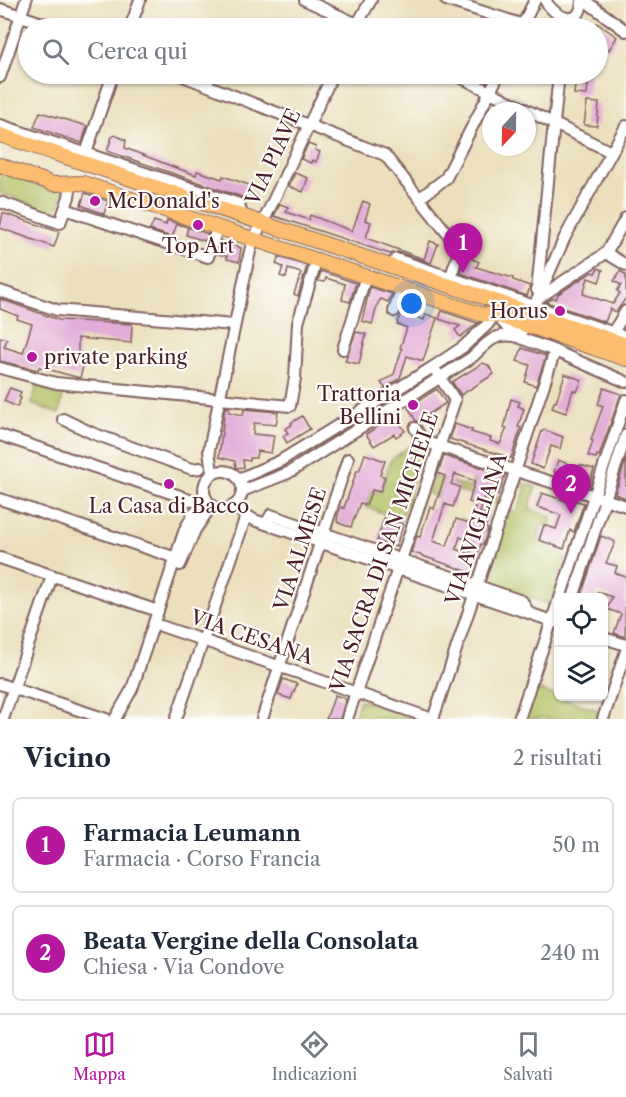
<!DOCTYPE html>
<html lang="it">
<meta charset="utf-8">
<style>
body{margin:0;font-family:"Libre Caslon Text",serif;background:#f2f2f3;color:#1f2937}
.controls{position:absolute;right:18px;bottom:18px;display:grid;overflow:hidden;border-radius:9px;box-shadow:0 2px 4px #0004}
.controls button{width:54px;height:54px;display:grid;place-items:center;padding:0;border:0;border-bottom:2px solid #e0e1e3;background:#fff;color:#1f2937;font:30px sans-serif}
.compass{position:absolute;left:482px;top:102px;width:54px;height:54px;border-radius:50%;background:#fff;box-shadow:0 2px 4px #0004;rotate:202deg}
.you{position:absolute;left:412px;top:304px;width:21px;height:21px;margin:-15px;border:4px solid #fff;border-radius:50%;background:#1a73e8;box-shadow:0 0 0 9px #1a73e833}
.badge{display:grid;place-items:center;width:39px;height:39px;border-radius:50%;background:#b5179e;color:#fff;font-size:20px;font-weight:700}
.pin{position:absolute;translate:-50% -50px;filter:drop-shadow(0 2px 3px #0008)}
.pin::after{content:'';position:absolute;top:32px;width:21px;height:18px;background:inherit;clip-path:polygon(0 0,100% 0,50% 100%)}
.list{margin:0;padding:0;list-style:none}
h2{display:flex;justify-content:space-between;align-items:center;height:78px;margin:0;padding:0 24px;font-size:26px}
h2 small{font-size:20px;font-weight:400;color:#747a83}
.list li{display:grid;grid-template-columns:39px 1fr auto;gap:18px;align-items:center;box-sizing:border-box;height:96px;margin:0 12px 12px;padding:0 12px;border:2px solid #e0e1e3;border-radius:9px}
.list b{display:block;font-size:22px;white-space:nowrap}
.list p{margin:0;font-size:20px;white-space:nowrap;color:#747a83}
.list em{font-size:20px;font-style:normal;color:#747a83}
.icon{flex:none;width:33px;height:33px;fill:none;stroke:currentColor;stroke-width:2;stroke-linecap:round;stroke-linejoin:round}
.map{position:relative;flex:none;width:626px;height:719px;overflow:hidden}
.search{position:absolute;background:#fff;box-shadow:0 2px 4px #0004;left:18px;right:18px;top:18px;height:66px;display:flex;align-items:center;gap:15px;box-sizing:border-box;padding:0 21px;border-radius:33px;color:#747a83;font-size:22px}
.sheet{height:294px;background:#fff}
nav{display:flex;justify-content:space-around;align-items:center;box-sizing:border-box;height:84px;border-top:2px solid #e0e1e3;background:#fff;font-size:16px;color:#747a83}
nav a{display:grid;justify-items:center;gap:3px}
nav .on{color:#b5179e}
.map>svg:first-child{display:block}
</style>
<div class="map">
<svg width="626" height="719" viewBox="0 0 626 719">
<rect width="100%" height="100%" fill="#fdfcf7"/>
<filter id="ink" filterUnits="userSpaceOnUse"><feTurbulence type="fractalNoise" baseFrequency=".0167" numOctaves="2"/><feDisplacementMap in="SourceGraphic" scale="12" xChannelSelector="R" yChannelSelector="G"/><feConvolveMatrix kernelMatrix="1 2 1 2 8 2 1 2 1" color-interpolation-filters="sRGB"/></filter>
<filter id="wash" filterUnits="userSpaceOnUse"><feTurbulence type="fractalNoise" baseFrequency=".008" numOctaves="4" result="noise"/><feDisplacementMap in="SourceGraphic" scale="24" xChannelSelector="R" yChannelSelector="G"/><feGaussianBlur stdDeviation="1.35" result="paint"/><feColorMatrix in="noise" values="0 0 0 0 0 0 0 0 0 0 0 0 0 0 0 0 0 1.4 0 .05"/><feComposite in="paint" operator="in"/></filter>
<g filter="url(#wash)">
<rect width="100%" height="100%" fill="#ebdfbe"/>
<!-- green -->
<g fill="#b1bd5e" stroke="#7e6e44" stroke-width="1.5">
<path d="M0,170L64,192L55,218L35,211L37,206L0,193Z"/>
<path d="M37,384L65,387L59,414L32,404Z"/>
<path d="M415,442L419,460L402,520L366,507L372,490L380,492L391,460Z"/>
<path d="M484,464L486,465L478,490L498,497L496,503L484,500L486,495H471L459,491L460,487L443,482L437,498L428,493L434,476L471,488L473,480L478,481Z"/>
<path d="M520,481L536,487L529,509L552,517L549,527L542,525L538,540L545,542L544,547L561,552L566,557L550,604L485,583L509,510L517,512L526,488L518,485Z"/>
<path d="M534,688L600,711L597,719H523Z"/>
<path d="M360,700L417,719H354Z"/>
</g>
<g id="blocks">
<!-- building -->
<g fill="#e2acd7" fill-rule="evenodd">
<path d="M597,23L617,37L609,50L597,42Z"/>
<path d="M576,74H589L587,95L574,94Z"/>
<path d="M587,102L599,103L597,126L584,125Z"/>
<path d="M40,112L87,126L82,143L34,127Z"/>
<path d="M115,135L126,140L125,148L171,166L196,175L197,171L222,179L223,176L249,185L245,198L107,151L112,137Z"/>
<path d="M308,144L316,147L315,150L320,152L316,162L312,160L311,163L301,159Z"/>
<path d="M295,173L308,178L303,192L289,186Z"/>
<path d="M85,193L108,201L104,214L81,205Z"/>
<path d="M363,201L370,204L365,220L371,222L366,238L424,259L430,241L438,244L431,263L398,252L390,254L274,216L280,204L288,207L286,212L309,220L310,215L352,231Z"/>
<path d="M3,213L59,232L54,247L0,228Z"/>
<path d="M167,220L208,234L205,241L186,235L188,227L177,224L172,237L150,230L154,221L166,225Z"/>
<path d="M221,241L241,248L239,262L227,259V256L217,254Z"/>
<path d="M466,256L479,262L476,267L513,278V280L530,286L527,296L460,273Z"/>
<path d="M279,257L307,266L298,296L294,294L301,273L288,269L286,278L280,276L283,267L276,264Z"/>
<path d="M598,268L603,270L599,282L588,278L583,294L613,304L620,293L617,291L621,285L614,281L620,271L626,275V298L616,312L610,309L605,322L546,302L553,298L556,299L558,294L592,272L595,273Z"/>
<path d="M321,271L356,283L350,302L342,300L345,284L326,278L325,282L318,281Z"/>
<path d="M370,287L392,294L388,302L381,299L378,303L372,324L362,321Z"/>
<path d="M0,299L59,320L132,324L131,343L78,338V357L85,359L80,378L39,367L38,370L0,361V337L7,339L4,347L23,353L32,324L17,319L18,316L0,309Z"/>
<path d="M406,299L412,301L408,314L424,320L426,314L437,318L423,361L407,356L400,378L385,388L381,383L394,374L402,349L400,348L407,328L397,324Z"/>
<path d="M442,311L477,323H478L460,337L455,330L460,326L439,319Z"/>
<path d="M356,332L366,334L359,364L345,361Z"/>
<path d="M522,348L546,356L536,386L525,382L530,365L517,361Z"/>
<path d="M483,363L488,365L494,374L461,395L452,382Z"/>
<path d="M565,374L582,380L577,392L573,390L566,413L552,408L554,402H556Z"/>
<path d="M10,388L21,392L19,397L21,398L17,407L4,401Z"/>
<path d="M604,388L621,394L599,456L597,455L596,458L588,456L593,441L591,440L603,406L598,404Z"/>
<path d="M437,389L446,403L426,416L428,419L420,423L416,421L408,407Z"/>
<path d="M511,399L520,402L518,406L524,409L518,427L521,428L511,458L450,439L455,424L472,430L471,432L491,438L490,441L500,444L507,428H504Z"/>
<path d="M225,407L229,408V412L243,415L244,409L278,412L276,425L254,423L253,434L274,436L271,453L257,451L256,458H250V461L243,460L244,467L236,468L235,461L219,457Z"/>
<path d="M302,416L310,429L287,443L283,436L288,433L285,429L292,425L291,423Z"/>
<path d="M395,416L405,431L396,437L394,434L374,446L366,434Z"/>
<path d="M545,430L563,437L560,449L551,446L543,469L531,464L542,431Z"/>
<path d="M365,454L385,461L380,475L385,477L380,492L372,490L366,505L360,503L351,527L344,525L337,522L338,514L341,507L344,508L357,470L359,471Z"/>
<path d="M444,456L505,475L498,495L487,491L480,513L489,516L485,528L488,529L483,545L481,544L472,573L411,552L417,536L420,537L430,507L434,509L445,476L438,473ZM455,474L475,481L469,502L476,504L469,523L456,519L447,546L433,541L445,504L453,507L460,487L451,484ZM460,537L474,542L470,554L456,549Z"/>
<path d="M626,459V498L615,494Z"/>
<path d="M558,460L579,468L580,465L594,469L589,485L554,472Z"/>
<path d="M542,493L566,501L567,498L584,503L574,532L570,530L564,549L539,540L544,525L556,529L561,515L537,507Z"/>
<path d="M384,518L403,524L396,547L377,541Z"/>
<path d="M601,536L614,541L615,543L606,563L617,566L615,573L626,577L625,637L614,633L621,614L607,609L612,597L598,592L596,597L581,596Z"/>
<path d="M283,679L297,684L291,699L278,695Z"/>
<path d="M335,695L346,699L340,719H326Z"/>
</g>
</g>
</g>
<g filter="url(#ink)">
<use href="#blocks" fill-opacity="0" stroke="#82625e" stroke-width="1.5"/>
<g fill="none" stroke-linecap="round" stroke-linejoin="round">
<defs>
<g id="minor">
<path d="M305,0L366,28"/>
<path d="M446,0L533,28"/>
<path d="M545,0C555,18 581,30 582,0"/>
<path d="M584,0L626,31"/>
<path d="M0,9L57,28"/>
<path d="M130,28L140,0"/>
<path d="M355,28L371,0"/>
<path d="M521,28L535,0"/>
<path d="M178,74L385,155L458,247L459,253L450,278"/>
<path d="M454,74L611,152"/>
<path d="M0,77L26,0"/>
<path d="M0,125L239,204L242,216"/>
<path d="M84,159L113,74"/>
<path d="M420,198L446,178L499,74"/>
<path d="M0,202L60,223L69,197L71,183"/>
<path d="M65,209L208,257L216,232"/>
<path d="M606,253L626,265"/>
<path d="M393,267L396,259L626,337"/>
<path d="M537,290L559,74"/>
<path d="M0,291L57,310L234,325"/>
<path d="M537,299L606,253L626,218"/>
<path d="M394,311L402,288"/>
<path d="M496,315L515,336L555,351L626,382"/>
<path d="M613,332L626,311"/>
<path d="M343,349L366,276"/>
<path d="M0,368L56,383L290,406L295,378L298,323L317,259"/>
<path d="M63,419L92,433L192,469L200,468"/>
<path d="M415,428L423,441L626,506"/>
<path d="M0,435L180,496C190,501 196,503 206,500"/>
<circle cx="223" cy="490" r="19"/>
<path d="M212,473L209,450L250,251L254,238L267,214L333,74"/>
<path d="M239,479L280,461L433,367L463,347L487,325L498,310"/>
<path d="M242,491L288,473L471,358C487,344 492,333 515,336L528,326L537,300L565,237L626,126"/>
<path d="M0,499L182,560"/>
<path d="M232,506L254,520L266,524L558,623"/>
<path d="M266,524L271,515L522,601L529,613"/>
<path d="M0,558L158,611"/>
<path d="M180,565L195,530L212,505"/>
<path d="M560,598L626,400"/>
<path d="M573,598L626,435"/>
<path d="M161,626L433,719"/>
<path d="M604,638L626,645"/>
<path d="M0,684L106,719"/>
<path d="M3,719L52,576"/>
<path d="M115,719L132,689L185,529L193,515L207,500"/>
<path d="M176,719L246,516"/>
<path d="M262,719L348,459"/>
<path d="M347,719L455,400L433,367"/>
<path d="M433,719L555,351"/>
<path d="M519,719L558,602"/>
<path d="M603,719L626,651"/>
</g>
<g id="major">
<path d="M0,135L626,345"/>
<path d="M0,165L53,184L83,183L480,314L496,315L626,359"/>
</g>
</defs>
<!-- minor casing -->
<use href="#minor" stroke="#82625e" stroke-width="14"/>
<!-- major casing -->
<use href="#major" stroke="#82625e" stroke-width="16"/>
<!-- minor -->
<use href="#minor" stroke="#fff" stroke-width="10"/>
<!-- major -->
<use href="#major" stroke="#fcbd6f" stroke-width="14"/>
</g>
</g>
<!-- markers -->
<g fill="#b5179e" stroke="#fdfcf7" stroke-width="2">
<circle cx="95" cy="201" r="6"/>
<circle cx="198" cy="225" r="6"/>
<circle cx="560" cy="311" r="6"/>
<circle cx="32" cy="357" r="6"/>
<circle cx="413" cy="405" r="6"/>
<circle cx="169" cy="484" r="6"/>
</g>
<g text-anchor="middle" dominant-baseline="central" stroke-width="4.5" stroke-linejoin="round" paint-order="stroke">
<!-- street labels -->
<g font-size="20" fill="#4a1f2b" stroke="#fdfcf7">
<text transform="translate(273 157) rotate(-65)">VIA PIAVE</text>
<text transform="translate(476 529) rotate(-72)">VIA AVIGLIANA</text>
<text transform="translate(300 549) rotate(-72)">VIA ALMESE</text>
<text transform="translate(384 552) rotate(-71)">VIA SACRA DI SAN MICHELE</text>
<text transform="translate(252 637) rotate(19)">VIA CESANA</text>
</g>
<!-- poi labels -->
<g font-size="20" fill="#4a1f2b" stroke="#fdfcf7" text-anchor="start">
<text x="107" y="201">McDonald's</text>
<text x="198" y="246" text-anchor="middle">Top Art</text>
<text x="548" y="311" text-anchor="end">Horus</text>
<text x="44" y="357">private parking</text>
<text x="401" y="394" text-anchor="end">Trattoria<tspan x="401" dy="23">Bellini</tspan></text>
<text x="169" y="506" text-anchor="middle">La Casa di Bacco</text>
</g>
</g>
</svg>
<div class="controls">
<button><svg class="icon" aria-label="locate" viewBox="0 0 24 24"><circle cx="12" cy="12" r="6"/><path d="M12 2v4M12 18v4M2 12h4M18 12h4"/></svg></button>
<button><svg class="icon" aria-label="layers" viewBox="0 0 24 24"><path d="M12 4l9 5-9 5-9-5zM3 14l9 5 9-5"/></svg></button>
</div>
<svg class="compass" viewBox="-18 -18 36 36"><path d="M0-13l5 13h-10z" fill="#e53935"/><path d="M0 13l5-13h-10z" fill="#747a83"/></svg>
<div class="you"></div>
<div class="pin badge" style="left:463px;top:273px">1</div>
<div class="pin badge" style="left:571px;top:514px">2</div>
<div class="search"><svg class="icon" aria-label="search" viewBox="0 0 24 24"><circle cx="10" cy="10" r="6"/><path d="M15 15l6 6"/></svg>Cerca qui</div>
</div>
<section class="sheet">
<h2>Vicino<small>2 risultati</small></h2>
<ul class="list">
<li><span class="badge">1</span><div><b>Farmacia Leumann</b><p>Farmacia · Corso Francia</p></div><em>50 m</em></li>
<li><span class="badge">2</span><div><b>Beata Vergine della Consolata</b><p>Chiesa · Via Condove</p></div><em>240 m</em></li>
</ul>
</section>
<nav>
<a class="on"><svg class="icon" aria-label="map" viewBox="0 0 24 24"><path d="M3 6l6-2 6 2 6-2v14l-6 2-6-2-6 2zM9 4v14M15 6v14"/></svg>Mappa</a>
<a><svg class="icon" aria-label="directions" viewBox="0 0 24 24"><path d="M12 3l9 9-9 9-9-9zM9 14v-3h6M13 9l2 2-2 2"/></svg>Indicazioni</a>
<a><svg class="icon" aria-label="saved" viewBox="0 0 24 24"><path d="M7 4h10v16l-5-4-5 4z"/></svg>Salvati</a>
</nav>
